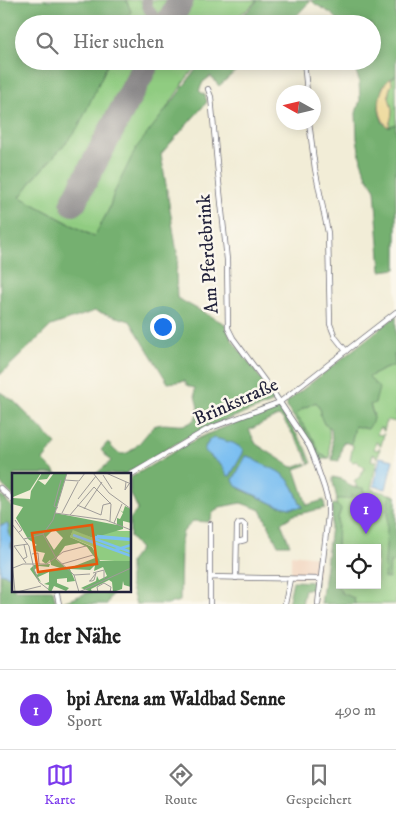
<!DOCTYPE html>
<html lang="de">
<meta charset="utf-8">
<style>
body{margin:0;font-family:"IM FELL DW Pica",serif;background:#f6f6f6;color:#222}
.controls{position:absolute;right:15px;bottom:15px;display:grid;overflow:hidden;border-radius:0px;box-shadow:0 2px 12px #0003}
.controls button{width:45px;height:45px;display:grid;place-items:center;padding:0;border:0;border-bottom:1px solid #e0e0e0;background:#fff;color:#222;font:25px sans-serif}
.compass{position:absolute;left:276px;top:85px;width:45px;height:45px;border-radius:50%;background:#fff;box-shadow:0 2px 12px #0003;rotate:278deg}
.you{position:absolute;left:162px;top:326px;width:18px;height:18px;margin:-12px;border:4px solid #fff;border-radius:50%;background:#1a73e8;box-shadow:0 0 0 8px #1a73e833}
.badge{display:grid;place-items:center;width:32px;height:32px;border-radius:50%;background:#7c3aed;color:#fff;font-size:16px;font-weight:700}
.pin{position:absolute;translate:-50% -41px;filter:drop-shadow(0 1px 2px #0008)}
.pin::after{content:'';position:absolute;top:26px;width:18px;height:15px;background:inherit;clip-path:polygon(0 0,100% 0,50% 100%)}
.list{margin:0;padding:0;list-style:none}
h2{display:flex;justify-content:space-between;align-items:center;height:65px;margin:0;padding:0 20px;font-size:21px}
h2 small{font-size:16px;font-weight:400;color:#767676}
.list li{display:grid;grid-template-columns:32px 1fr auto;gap:15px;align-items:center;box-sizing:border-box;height:80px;padding:0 20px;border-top:1px solid #e0e0e0}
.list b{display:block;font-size:19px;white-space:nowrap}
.list p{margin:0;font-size:16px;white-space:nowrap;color:#767676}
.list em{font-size:16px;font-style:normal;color:#767676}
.icon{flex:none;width:28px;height:28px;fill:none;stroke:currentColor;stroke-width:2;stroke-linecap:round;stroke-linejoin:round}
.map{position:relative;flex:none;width:396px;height:604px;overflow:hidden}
.search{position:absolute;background:#fff;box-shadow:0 2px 12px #0003;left:15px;right:15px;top:15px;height:55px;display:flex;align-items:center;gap:12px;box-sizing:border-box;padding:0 18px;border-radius:28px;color:#767676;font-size:19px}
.sheet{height:145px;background:#fff}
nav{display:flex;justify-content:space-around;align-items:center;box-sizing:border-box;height:70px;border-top:1px solid #e0e0e0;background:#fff;font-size:14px;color:#767676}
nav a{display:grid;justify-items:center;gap:2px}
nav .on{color:#7c3aed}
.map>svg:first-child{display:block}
</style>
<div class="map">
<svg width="396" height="604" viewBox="0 0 396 604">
<rect width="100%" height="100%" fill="#fbf7ec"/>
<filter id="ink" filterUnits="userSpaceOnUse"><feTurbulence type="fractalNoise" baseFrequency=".02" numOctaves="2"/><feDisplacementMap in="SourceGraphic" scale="10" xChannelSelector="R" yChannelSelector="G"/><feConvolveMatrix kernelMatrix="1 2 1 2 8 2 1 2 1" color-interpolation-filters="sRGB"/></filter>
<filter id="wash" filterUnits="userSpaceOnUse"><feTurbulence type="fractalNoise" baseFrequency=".0096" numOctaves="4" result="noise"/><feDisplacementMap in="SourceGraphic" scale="20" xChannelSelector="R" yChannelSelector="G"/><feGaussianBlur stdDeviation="1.12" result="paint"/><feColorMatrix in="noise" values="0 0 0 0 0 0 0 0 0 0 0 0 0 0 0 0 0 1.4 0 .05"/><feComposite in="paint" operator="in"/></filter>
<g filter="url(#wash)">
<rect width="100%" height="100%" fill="#f2edd7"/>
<!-- built -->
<path fill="#f2d4be" d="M291,554L319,557L317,577H291Z"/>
<!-- green -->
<g fill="#90cc81" stroke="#59775e" fill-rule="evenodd">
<path d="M126,0H257L247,10L238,16L229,24H125L131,11Z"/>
<path d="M109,61H200L186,79L160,118L114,193L109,209L95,237L20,197L35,177L66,143L101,79Z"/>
<path d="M396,75V124L388,127C390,122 392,117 392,111C391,99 385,96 392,84L391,78Z"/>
<path d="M396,353V422L387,420L384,431H383V428H379L377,434L381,435L382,434H384L381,446L379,445V443L376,442L374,449L378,450L379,448H380L378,458L376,457V455L373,454L371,461L375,462L376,460H377L371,489L396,496L391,562L396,561V604H355L354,599L342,593L336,584L338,518L341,509L336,504L337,497L357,494L356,484L354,481L356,479H358L365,468L356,461L353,462L350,460L353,445L351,444L355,426L367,429L374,415L370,405L369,377L382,370L395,365L394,354ZM340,548H377V585H340Z"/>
<path d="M316,402L321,411L324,424L329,427L330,455V458H328L320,454L314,440L296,415L302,409Z"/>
</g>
<!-- forest -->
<g fill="#74b06f" stroke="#4b6955" fill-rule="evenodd">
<path d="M0,0H126L131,11L125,24H24V61H109L86,111L79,126L66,143L35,177L20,197L94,237L109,209L114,193L136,148L175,98L202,61H247L219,86L211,76L203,82L199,91L205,95L207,102L161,154L178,259L176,272L177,298L225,324L232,340L273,395V401L272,403L207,427L184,439L125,474H96L111,461L101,450L108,442C111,446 114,451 119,453C128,458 141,441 146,435C149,432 151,428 154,426C168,420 185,432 195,418C201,410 196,403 195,395C194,393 195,390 195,388C190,387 187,387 185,381L168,383L130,321L95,311L51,326L0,375Z"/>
<path d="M258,0H396V75L383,86L380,99L379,108L380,115L383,123L388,127L396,124V269L381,271L375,190L367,177L361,161L357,139L356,113L360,100L359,81L353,61H372V24H342L332,14L315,4L311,0L289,24H231L248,11Z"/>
<path d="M396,316V353L394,354L395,365L382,370L369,377L379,388L375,403L370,405C374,416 375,419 368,429L355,426L351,444L343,442L339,461L332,460L333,453L331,428L324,424L320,415L321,411L316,402L302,409L296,415L314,440L320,454L328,458L319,461L308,439L287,407V402Z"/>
<path d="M0,392L14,401L56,444L43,460L57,474H14V497L0,483Z"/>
<path d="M272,409H279L282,413L306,448L312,463L309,464L305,453L282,418L278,416L249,430L256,444L292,467L306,463L307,465L295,469L307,505L324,500L325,508L294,515L281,523L290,545H278L261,510L241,503L220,507L212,514L211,519L209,520V522L193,521L183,532L181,542L180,601L168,604H136L130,585V562L140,549L130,537V519L138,509L130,492V478L187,444L210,433ZM208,443L233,470L231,475L229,476L222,466L209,455L206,445ZM246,456C252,457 254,460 260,463C274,471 286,473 294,489C297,495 298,502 303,507L290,508L276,505L240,489L233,480Z"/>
<path d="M333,477L342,479L352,487L364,488L363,491L365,492L364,496L355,498L354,495H351L352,498L346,499H337L333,482Z"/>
<path d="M0,494L14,509L13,551L11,548L8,525L7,524L0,526Z"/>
<path d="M390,494L396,496V561L390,562L389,578H384L388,512L386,509L389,507L388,502Z"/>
<path d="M333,504L337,505L341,509L338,518L336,584L342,593L354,598L355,604H321L332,519V507Z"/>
<path d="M0,573L14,577V590H53L56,604H0Z"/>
<path d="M293,581L317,582L315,590L305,589L302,604H288Z"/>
<path d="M95,590H114L107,604H62L63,602Z"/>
</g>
<!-- sand -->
<path fill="#eeda9e" stroke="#887e6c" d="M391,78L392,84C385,96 391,99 392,111C392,117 390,122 388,127C378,117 377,101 383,88C384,84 388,81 391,78Z"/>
<!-- water -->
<g fill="#7bbff1" stroke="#4e7096">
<path d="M214,438L233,443L243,449V453L230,476L227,475L222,466L205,451V447L208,443L209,440Z"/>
<path d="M246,456C252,456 254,461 260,463C275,470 285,472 294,489C297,495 298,502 303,507L290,508L276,505L236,486L233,480Z"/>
<path d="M380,457L393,460L386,489L374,486Z"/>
<path d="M7,524L8,525L9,536L13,539L11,544V548L14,550V577L0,573V526Z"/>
</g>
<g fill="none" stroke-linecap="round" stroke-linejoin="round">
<!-- taxiway -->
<path stroke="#8a8889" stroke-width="11" d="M146,0C148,13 159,27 172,17"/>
<!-- runway -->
<g stroke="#8a8889" stroke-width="26">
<path d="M168,24L181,0"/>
<path d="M73,203L148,61"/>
</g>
</g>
</g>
<g filter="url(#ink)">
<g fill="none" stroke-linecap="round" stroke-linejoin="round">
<defs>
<g id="street">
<path d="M304,61L307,92"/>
<path d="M208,89L211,97L217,163L227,260L228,328L233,338L275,395L309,446L314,458L324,487L328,501V515L318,604"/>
<path d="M309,122L315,169L328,233L330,324L335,337L346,351"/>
<path d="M130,475L208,429L280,402L396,312"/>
<path d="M0,488L14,501"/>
<path d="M210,524V577"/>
<path d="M236,578L237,526L238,524L242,523L245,525V540L237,542"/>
<path d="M56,590L59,604"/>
<path d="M210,604V577L321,579"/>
<path d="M285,604L290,579"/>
</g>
</defs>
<!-- street casing -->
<use href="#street" stroke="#6b6972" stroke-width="6"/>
<!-- street -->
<use href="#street" stroke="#fff" stroke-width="4.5"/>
</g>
</g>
<g text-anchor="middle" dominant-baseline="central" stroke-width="5" stroke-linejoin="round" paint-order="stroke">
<!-- street labels -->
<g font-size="19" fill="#22223b" stroke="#fbf7ec">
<text transform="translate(208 254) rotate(-94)">Am Pferdebrink</text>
<text transform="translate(236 402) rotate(-24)">Brinkstraße</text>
</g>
</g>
<!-- overview -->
<g transform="translate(12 473)">
<rect width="119" height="119" fill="#f2edd7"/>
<path d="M61,56L81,65L97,58H119V89L86,87L81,74L58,64Z" fill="#90cc81"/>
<path d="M0,0H29L18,17L1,24ZM30,0H39L35,6L26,7L33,12L42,0H55L43,40L105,52V45L108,46L111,40L108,37L111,39L113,33L119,36V50L111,48V56L81,65L61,57L58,64L80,74L88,88H118L119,114L112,112L111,108L110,116L101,119L100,109L97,107L79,116L80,119L69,115L84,108L85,103L87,107L95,103L91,94L82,98L83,92L78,97L58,96L63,108L55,109V105L45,106V110L57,115L54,118L42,113L39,119L36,117L37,112L32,111L37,109V99L26,104L29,109L25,106L18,96L22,92L38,91L37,94L27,93L22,97L25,102L28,98L51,96L39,92L38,87L34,91L30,88L33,80L23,78L21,74L25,72L16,66L4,45L11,34L0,31V25L18,26L19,18ZM42,56L51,65L42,77L34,64ZM67,70L75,74L83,85L55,96L44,86L53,73Z" fill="#74b06f" fill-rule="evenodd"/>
<path fill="none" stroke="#7bbff1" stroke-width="2.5" d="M61,62L119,83M85,63L119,66M83,64L119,67M81,69L83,66L119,79M103,77L119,72"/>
<path fill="none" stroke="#9f9c99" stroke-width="1" d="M81,0L97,20L119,36M94,0L119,11M91,2L100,16M53,7L67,8L73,0M114,9L113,17L117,11M66,26L84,3M65,32L89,42L91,32L99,30M46,35L42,33L49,7M72,36L90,9M43,40L94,47L119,57M50,40L66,9M58,42L82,14L99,31L98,48M3,47L10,57L7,59M102,50L110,31M0,51L17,73L22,96L27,109L36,116M31,61L44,85L62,102L67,119M12,66L31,61L41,47L55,0M20,81L26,80L27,91M11,86L15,84L12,72M0,88L3,119M14,90L2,73L16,71M50,91L81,82M1,95L11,91H35L51,79L74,73M81,100L92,97V106M62,102L78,101M77,108H80L82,107L84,100L78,108M5,119L29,113M67,119L119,95M86,119L85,114L92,110L99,114L98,119"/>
<path fill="#e8590c" fill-opacity="0.15" stroke="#e8590c" stroke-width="2.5" d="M80,52L85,91L26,99L20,60Z"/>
<rect width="119" height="119" fill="none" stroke="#22223b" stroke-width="2.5"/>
</g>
</svg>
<div class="controls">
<button><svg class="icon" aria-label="locate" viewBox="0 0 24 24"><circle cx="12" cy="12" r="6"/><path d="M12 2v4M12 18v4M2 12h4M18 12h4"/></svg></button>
</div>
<svg class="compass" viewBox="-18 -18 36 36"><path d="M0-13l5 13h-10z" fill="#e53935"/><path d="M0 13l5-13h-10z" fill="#767676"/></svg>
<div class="you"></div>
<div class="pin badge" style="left:366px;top:534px">1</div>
<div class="search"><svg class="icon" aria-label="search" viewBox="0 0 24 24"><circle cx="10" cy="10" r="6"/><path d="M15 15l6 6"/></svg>Hier suchen</div>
</div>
<section class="sheet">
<h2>In der Nähe<small></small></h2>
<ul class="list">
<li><span class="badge">1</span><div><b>bpi Arena am Waldbad Senne</b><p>Sport</p></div><em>490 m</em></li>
</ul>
</section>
<nav>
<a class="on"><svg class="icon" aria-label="map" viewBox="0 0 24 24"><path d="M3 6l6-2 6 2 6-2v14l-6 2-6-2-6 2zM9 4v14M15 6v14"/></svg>Karte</a>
<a><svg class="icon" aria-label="directions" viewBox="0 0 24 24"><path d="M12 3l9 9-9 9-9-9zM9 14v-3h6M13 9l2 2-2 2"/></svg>Route</a>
<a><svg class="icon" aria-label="saved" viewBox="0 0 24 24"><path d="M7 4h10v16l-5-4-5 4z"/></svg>Gespeichert</a>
</nav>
